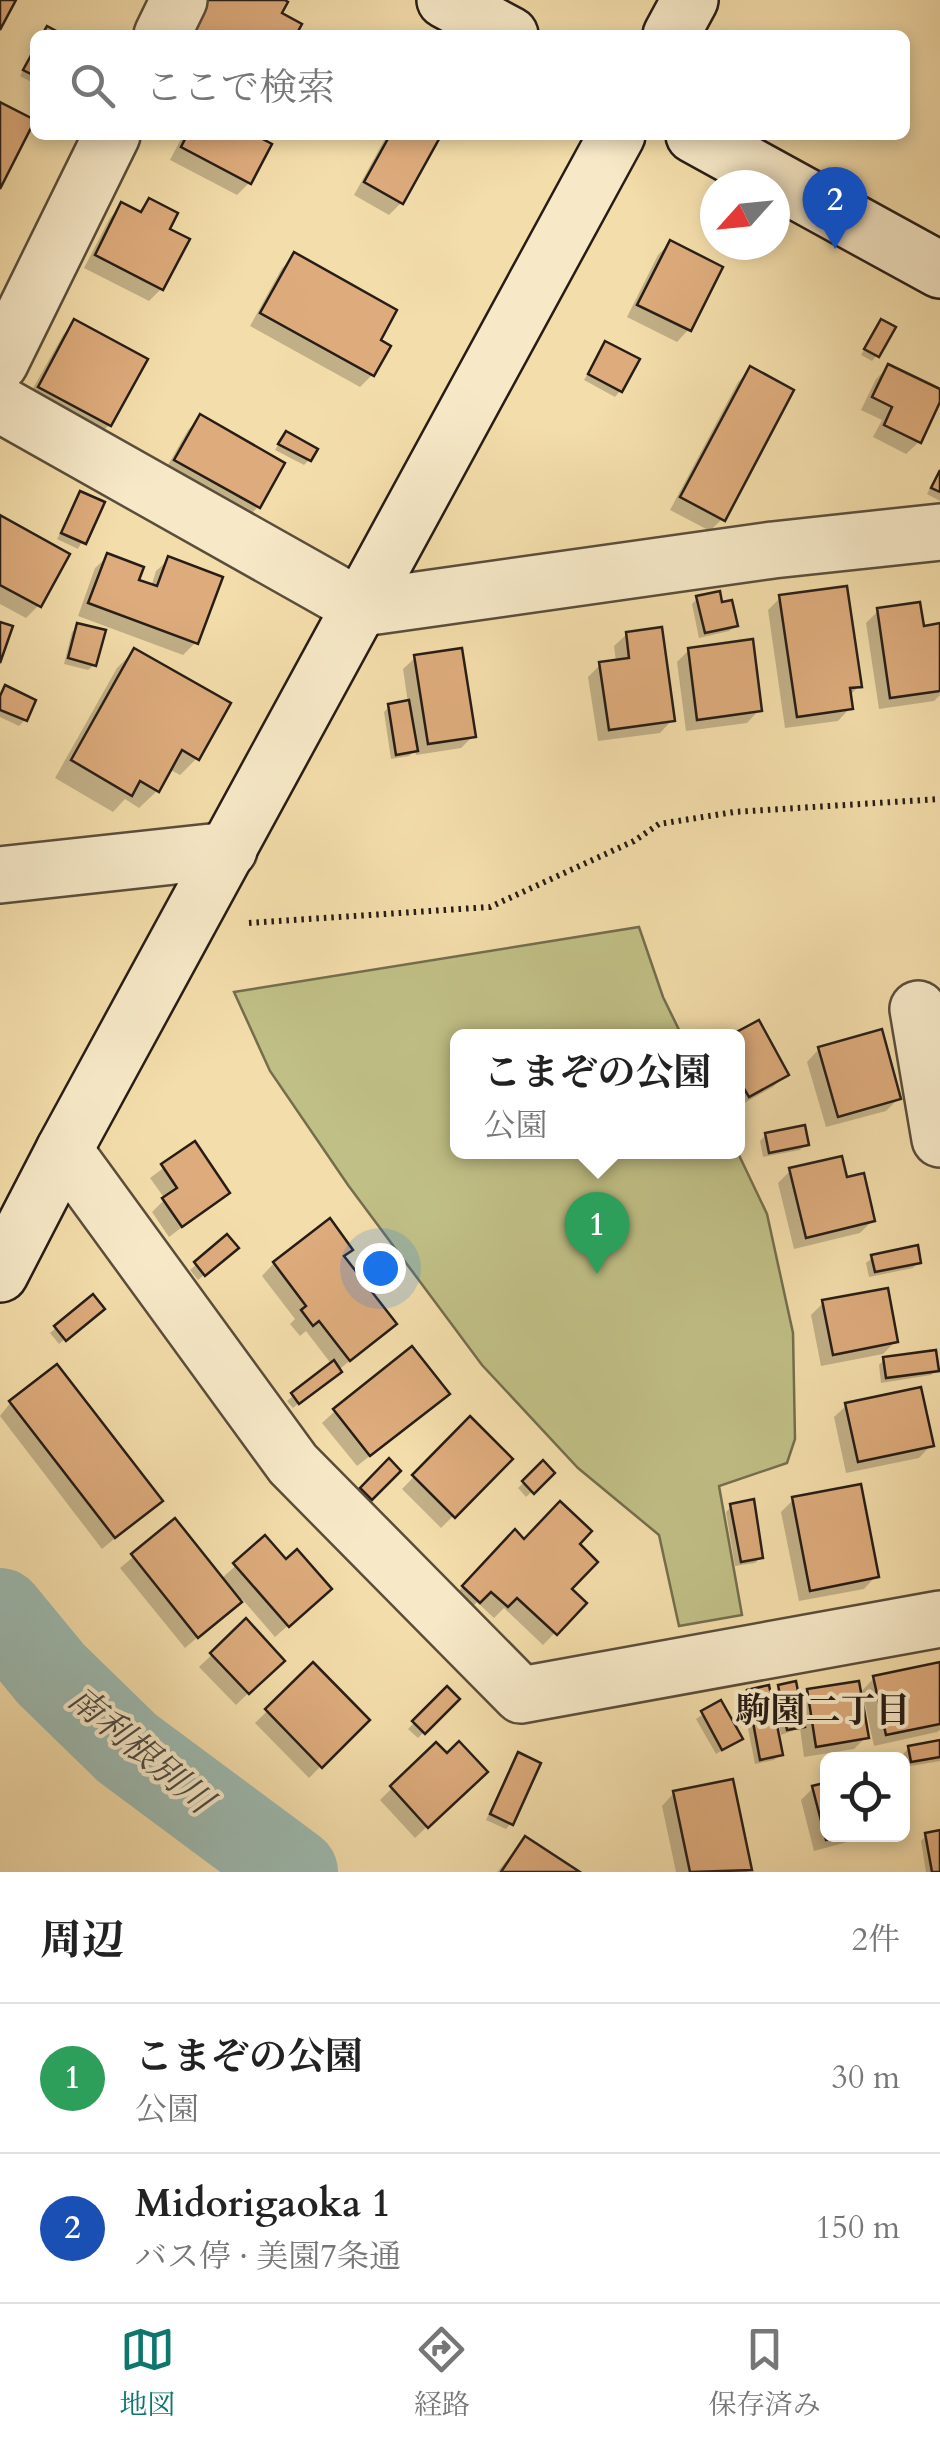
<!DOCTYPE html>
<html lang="ja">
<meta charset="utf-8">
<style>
body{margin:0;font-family:Cardo,"Noto Serif JP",serif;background:#f2f2f2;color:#222}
.controls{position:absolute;right:30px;bottom:30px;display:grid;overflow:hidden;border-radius:15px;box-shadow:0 5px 15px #0003}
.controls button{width:90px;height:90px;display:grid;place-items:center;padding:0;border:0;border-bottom:2px solid #e0e0e0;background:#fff;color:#222;font:50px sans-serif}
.compass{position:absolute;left:700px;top:170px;width:90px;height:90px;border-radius:50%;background:#fff;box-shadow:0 5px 15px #0003;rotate:243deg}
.you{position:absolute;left:380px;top:1268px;width:35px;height:35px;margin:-25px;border:8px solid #fff;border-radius:50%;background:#1a73e8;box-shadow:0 0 0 15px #1a73e833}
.badge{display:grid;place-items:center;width:65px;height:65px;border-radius:50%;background:#0f766e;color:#fff;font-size:32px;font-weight:700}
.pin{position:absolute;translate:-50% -82px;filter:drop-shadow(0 2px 5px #0008)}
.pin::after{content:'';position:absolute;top:52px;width:35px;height:30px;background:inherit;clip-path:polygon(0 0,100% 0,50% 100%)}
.popup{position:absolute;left:450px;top:1029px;width:295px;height:130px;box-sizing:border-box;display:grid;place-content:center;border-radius:15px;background:#fff;filter:drop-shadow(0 2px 8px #0005);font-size:32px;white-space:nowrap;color:#767676}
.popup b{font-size:38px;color:#222}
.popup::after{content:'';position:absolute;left:50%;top:100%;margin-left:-20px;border:20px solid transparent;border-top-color:#fff}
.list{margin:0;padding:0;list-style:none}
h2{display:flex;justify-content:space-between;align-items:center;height:130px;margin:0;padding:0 40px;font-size:42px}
h2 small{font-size:32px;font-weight:400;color:#767676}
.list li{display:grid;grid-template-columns:65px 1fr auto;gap:30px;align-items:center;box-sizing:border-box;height:150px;padding:0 40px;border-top:2px solid #e0e0e0}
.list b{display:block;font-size:38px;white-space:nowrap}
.list p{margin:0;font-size:32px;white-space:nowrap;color:#767676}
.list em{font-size:32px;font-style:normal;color:#767676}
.icon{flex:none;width:55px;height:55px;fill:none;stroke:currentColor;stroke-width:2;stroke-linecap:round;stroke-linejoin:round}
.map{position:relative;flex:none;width:940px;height:1872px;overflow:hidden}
.search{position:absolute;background:#fff;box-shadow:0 5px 15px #0003;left:30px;right:30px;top:30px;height:110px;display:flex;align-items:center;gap:25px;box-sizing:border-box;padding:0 35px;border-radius:15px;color:#767676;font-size:38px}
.sheet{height:430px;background:#fff}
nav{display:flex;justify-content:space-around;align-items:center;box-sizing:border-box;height:140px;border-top:2px solid #e0e0e0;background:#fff;font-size:28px;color:#767676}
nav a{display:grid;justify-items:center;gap:5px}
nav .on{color:#0f766e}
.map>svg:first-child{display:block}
</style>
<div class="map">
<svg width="940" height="1872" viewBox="0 0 940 1872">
<rect width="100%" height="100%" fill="#f3ddaa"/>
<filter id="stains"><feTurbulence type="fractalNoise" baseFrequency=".002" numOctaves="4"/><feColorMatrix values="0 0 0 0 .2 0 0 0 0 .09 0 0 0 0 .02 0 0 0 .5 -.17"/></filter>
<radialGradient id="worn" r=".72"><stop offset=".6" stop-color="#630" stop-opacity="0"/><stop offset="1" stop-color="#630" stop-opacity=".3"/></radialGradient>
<!-- green -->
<path fill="#c0bf85" stroke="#746e4e" stroke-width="2.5" d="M639,927L663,997L682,1036H457V1152L737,1151L767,1214L793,1333L795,1439L787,1463L719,1486L742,1615L679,1626L659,1535L578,1468L482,1365L348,1185L270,1071L234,992Z"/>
<!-- shadow -->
<g fill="#0003">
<path d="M35,47V84L20,76Z"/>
<path d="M183,135H249V183L237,195L170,160Z"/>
<path d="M387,135H426L401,203L389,215L354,195Z"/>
<path d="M149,201L167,231L161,289L149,301L84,268L110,218L122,205L137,213Z"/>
<path d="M670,243L689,329L677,342L627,317L658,255Z"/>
<path d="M295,256L378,340L372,375L360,387L250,326L282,268Z"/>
<path d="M75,322L109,425L97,437L27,399L63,335Z"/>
<path d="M881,322L877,355L872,361L861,355Z"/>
<path d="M606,344L620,391L615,397L584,380Z"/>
<path d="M888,367L940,392L919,442L906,454L873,437L882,420L861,410L876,379Z"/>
<path d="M750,370L722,519L710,531L670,510L738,382Z"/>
<path d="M200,417L282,464L258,507L246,519L164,472L188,430Z"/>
<path d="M281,440L309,460L304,465L275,450Z"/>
<path d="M940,469V501L927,494Z"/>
<path d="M81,494L102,504L78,549L57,539Z"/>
<path d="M0,518L67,555L38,606L26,618L0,604Z"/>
<path d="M108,556L136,582L151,587L156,571L169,559L220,578L195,643L183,655L78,616L95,568Z"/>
<path d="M698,598L735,626L729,631L699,638L692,604Z"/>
<path d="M780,598L859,686L849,696L850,708L838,721L785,728L768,610Z"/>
<path d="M878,611L922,629L940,644V695L934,701L879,709L866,623Z"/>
<path d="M78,626L94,665L88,670L64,664L72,632Z"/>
<path d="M627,634L672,720L660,733L598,741L588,677L601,664L616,662L614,646Z"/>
<path d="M689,650L759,710L747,723L686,731L677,662Z"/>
<path d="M134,651L197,758L180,775L169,769L157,791L139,808L125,799L113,812L55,778L117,668Z"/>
<path d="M416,657L473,736L461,748L416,755L415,750L409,756L391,759L384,712L389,707L408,703L403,669Z"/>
<path d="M5,688L25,720L19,726L0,717V694Z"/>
<path d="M758,1023L786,1074L773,1087L737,1107V1036H734Z"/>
<path d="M819,1049L898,1099L886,1111L826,1127L807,1062Z"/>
<path d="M766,1135L806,1144L800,1150L763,1157L760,1141Z"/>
<path d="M194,1145L227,1193L169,1237L152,1212L165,1199L150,1178Z"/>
<path d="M790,1171L873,1220L860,1233L794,1249L778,1183Z"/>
<path d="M227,1238L230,1253L198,1280L190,1270Z"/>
<path d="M342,1257L394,1324L293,1408L287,1401L332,1365L306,1331L300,1336L290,1324L295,1319L262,1276L274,1263Z"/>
<path d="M872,1258L918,1262L913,1268L869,1277L866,1263Z"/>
<path d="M824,1302L896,1341L883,1354L821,1366L811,1315Z"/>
<path d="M96,1314L59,1344L50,1333L56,1328Z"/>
<path d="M885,1359L937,1370L931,1375L881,1383L879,1365Z"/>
<path d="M11,1402L160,1501L102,1549L0,1416Z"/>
<path d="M847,1405L931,1445L919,1458L846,1473L834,1417Z"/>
<path d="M434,1406L357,1466L322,1423L335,1411Z"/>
<path d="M470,1419L510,1459L441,1528L402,1489Z"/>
<path d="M543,1464L552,1473L526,1497L518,1488Z"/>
<path d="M793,1500L876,1576L864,1589L799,1601L781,1512Z"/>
<path d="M732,1506L761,1557L755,1563L735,1566L726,1512Z"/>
<path d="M175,1522L221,1579L265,1539L316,1601L275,1637L242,1599L185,1648L120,1568Z"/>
<path d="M515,1533L524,1542L576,1544L568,1589L584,1603L543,1645L504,1608L494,1618L477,1602L466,1614L451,1599Z"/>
<path d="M246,1622L282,1661L236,1705L199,1667Z"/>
<path d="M313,1666L367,1720L309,1778L255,1723Z"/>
<path d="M940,1672V1730L937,1732L874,1746L865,1704L861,1705L866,1737L854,1749L804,1757L800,1728L781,1735L775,1705L771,1706L780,1754L774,1760L755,1764L742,1698L748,1692L769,1697L779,1688L798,1702L808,1691L859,1694L874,1678Z"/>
<path d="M447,1690L456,1699L418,1738L408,1729Z"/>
<path d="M720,1703L740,1739L716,1754L696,1719Z"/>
<path d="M940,1742V1761L905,1767L903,1754L909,1748Z"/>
<path d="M436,1745L447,1756L484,1772L415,1838L380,1800Z"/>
<path d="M519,1755L511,1823L506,1829L486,1820L513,1761Z"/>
<path d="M813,1788L828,1834H877L814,1851L801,1800Z"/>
<path d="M674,1793L749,1869L747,1872H676L662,1806Z"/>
<path d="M940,1833V1872H926L921,1841L927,1835Z"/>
<path d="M525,1839L575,1872H497Z"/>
</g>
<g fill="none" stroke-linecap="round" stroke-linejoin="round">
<!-- river -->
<path stroke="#9dbab0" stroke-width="88" d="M0,1612L51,1674L127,1748L294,1872"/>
</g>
<!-- building -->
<g fill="#ddab7c" stroke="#271d16" stroke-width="2.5">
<path d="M0,0H16L0,30Z"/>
<path d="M208,0H285L288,2L282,13L302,24L296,35H189Z"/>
<path d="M47,26L64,35H42Z"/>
<path d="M35,48V76L23,70Z"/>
<path d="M0,102L35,120L0,189Z"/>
<path d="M187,135H255L272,144L251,184L181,147Z"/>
<path d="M390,135H431L439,139L403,204L364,182Z"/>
<path d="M149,198L178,213L170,229L190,239L163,290L95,255L121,202L141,212Z"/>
<path d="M670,240L723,267L691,331L637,305Z"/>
<path d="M294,252L397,310L381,340L391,346L374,376L260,313Z"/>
<path d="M74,319L148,359L111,426L38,387Z"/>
<path d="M881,319L896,327L879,357L864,349Z"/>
<path d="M605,341L640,359L622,392L588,374Z"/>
<path d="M888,364L940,389V402L921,443L884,425L892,407L872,397Z"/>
<path d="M750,366L794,390L725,521L680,497Z"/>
<path d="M200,414L285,463L260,508L174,460Z"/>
<path d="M286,431L318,449L311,461L278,444Z"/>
<path d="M940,470V492L931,488Z"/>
<path d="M80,491L105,502L86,544L61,533Z"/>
<path d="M0,515L70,554L41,607L0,585Z"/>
<path d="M107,553L144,567L139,580L157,586L168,556L223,577L198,644L88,603Z"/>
<path d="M847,586L862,687L850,688L853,709L797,717L779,595Z"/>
<path d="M720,591L722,602L732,600L738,626L705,633L696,596Z"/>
<path d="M920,602L924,626L940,623V691L890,698L877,608Z"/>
<path d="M0,622L13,626L0,663Z"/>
<path d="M77,623L106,630L96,666L68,658Z"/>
<path d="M662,627L675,721L609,730L599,662L629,658L626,632Z"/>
<path d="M753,639L762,711L697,720L688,648Z"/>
<path d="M134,648L231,703L199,760L182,750L159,792L140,781L132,796L71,760Z"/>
<path d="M462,648L476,737L428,744L414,655Z"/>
<path d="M5,685L36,700L27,721L0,710V696Z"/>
<path d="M409,700L418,751L396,755L388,704Z"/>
<path d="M759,1020L789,1075L749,1097L737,1077V1036H729Z"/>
<path d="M882,1029L901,1099L838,1117L818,1047Z"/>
<path d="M805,1125L809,1145L769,1153L765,1133Z"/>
<path d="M195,1141L230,1193L182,1227L162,1198L177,1188L161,1164Z"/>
<path d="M842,1156L847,1177L864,1173L875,1221L806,1238L789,1168Z"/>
<path d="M330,1218L353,1250L344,1256L397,1324L350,1361L319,1321L313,1326L301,1310L306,1306L273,1262Z"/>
<path d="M227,1234L239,1248L205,1276L194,1262Z"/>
<path d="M918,1245L921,1263L875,1272L871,1255Z"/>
<path d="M888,1288L898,1342L833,1355L822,1300Z"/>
<path d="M93,1294L105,1309L66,1341L54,1326Z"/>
<path d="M412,1346L450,1394L370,1456L333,1409Z"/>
<path d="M936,1350L939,1371L886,1378L883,1357Z"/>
<path d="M334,1360L342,1372L299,1404L291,1393Z"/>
<path d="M57,1364L163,1501L115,1538L9,1401Z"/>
<path d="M921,1387L934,1446L858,1462L845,1403Z"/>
<path d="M470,1416L513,1459L455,1518L412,1475Z"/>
<path d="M389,1458L401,1471L372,1500L360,1488Z"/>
<path d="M543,1460L555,1473L534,1494L522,1481Z"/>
<path d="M861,1484L879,1577L810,1591L792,1497Z"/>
<path d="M754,1499L763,1558L741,1562L730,1504Z"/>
<path d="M560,1501L592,1531L580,1544L598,1562L572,1589L587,1603L557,1635L517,1598L508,1607L491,1592L480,1603L462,1586L515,1529L524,1539Z"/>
<path d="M175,1518L242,1602L198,1638L131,1554Z"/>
<path d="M265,1535L286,1559L297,1549L332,1589L289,1627L233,1563Z"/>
<path d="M246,1618L285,1661L249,1694L210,1653Z"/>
<path d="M313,1662L370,1720L322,1768L265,1709Z"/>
<path d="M940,1662V1724L886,1735L873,1676Z"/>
<path d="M796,1681L805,1727L787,1730L778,1685Z"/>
<path d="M859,1681L869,1738L816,1747L807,1689Z"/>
<path d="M769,1685L783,1755L760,1760L747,1690Z"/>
<path d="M447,1686L460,1699L425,1734L412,1721Z"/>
<path d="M721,1700L743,1739L722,1750L701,1711Z"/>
<path d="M940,1740V1757L911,1762L908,1746Z"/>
<path d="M459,1741L488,1772L428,1828L390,1786L436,1742L447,1753Z"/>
<path d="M518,1752L541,1763L513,1825L490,1814Z"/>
<path d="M733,1779L752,1870L690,1872L673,1791Z"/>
<path d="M828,1782V1834H847L826,1840L812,1786Z"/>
<path d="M940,1830V1872H932L925,1833Z"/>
<path d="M525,1836L580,1872H501Z"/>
</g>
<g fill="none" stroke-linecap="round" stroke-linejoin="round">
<defs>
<g id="street">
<path d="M162,35L179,0"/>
<path d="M0,363L112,135"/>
<path d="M0,404L362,608L773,550L940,532"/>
<path d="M0,875L229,850"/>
<path d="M918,1009L940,1139"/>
<path d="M64,1150L293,1464L521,1695L940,1619"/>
</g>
<g id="secondary">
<path d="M445,0L510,35"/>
<path d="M671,35L690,0"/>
<path d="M694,135L940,270"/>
<path d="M0,1274L64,1150L617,135"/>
</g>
</defs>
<!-- street casing -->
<use href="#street" stroke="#5a4d3b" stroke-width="60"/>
<!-- secondary casing -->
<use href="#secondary" stroke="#271d16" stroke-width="60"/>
<!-- path -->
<path stroke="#271d16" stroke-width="6" stroke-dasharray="2.5 5" stroke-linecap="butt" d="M249,923L490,907L634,841L659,824L734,812L940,799"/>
<!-- street -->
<use href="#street" stroke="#f7e9c8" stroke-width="55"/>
<!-- secondary -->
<use href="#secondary" stroke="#f7e9c8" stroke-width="55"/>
</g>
<g text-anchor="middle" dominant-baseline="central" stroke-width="8" stroke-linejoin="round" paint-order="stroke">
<!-- neighbourhood labels -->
<g font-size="35" font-weight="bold" fill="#271d16" stroke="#f7e9c8">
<text x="823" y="1711">駒園二丁目</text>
</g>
<!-- water labels -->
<g font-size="35" font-style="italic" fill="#4a4c44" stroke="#f7e9c8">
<text transform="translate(140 1750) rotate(40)">南利根別川</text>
</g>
</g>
<rect width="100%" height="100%" filter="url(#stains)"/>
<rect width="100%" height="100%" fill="url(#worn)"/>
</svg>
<div class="controls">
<button><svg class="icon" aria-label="locate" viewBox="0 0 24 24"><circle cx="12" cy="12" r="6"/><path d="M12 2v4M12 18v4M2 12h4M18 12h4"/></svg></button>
</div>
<svg class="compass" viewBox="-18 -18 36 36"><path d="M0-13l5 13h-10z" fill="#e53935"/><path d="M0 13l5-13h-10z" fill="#767676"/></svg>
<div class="you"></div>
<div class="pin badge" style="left:597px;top:1274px;background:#2e9e5b">1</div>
<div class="popup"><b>こまぞの公園</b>公園</div>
<div class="pin badge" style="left:835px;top:249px;background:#1a4fb4">2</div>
<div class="search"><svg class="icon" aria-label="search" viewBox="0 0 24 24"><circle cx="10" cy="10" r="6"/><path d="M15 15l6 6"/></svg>ここで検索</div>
</div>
<section class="sheet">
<h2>周辺<small>2件</small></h2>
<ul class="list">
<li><span class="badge" style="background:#2e9e5b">1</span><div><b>こまぞの公園</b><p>公園</p></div><em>30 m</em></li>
<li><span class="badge" style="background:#1a4fb4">2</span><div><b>Midorigaoka 1</b><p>バス停 · 美園7条通</p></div><em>150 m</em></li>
</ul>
</section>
<nav>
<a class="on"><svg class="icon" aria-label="map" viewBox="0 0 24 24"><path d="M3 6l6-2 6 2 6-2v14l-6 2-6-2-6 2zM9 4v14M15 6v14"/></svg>地図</a>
<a><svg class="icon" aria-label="directions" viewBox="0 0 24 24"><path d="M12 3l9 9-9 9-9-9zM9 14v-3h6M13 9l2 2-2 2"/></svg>経路</a>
<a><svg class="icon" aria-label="saved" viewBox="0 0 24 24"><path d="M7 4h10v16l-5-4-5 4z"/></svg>保存済み</a>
</nav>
